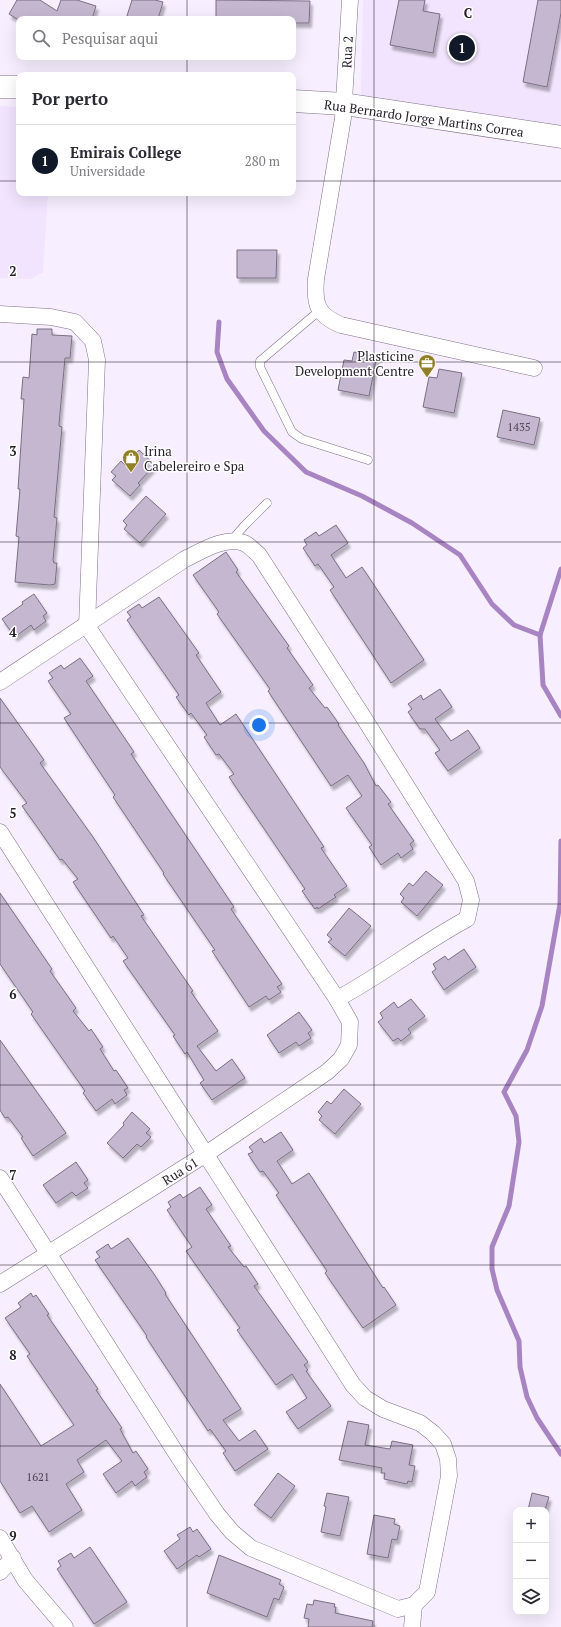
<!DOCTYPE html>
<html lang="pt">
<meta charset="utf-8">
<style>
body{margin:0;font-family:"PT Serif",serif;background:#f2f2f3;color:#2b2b33}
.controls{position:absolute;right:12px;bottom:12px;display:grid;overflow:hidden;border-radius:8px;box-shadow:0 4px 16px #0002}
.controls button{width:36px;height:36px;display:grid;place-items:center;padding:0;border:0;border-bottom:1px solid #e1e1e2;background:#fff;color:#2b2b33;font:20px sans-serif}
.you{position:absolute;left:259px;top:725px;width:14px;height:14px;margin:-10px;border:3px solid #fff;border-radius:50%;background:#1a73e8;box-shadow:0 0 0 6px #1a73e833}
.badge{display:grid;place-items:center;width:26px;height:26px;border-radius:50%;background:#111827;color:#fff;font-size:13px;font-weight:700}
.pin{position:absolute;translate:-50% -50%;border:2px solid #fff;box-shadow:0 1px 4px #0006}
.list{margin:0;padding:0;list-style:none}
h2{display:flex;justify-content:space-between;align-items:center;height:52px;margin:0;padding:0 16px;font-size:17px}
h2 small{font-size:13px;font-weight:400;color:#7c7c81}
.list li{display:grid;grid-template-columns:26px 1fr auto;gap:12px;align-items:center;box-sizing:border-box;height:72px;padding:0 16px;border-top:1px solid #e1e1e2}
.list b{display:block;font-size:15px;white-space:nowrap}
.list p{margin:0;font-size:13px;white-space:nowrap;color:#7c7c81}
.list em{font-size:13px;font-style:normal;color:#7c7c81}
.icon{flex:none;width:22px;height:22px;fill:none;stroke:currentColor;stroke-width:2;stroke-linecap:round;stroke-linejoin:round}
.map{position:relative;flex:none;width:561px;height:1627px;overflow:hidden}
.search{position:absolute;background:#fff;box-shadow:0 4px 16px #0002;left:16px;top:16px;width:280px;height:44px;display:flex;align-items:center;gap:10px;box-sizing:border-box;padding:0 14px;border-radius:8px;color:#7c7c81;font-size:15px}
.panel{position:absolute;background:#fff;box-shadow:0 4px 16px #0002;left:16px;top:72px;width:280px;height:124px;border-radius:8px}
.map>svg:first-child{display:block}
</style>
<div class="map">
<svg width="561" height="1627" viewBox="0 0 561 1627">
<defs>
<filter id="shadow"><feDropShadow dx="2.5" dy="4.5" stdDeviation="1" flood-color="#0004"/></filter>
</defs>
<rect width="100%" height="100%" fill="#f7efff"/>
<!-- built -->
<g fill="#f2e4fe">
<path d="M363,0H561V137L361,95Z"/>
<path d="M0,106L19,107V193H48L43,272L31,279L0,278Z"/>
</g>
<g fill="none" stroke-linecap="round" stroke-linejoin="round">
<!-- stream -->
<g stroke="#a885c2" stroke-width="5">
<path d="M219,322L217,352L227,379L264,431L306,472L362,496L412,523L460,555L492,604L514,625L540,635"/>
<path d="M561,569L540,635L543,685L561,716"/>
<path d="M561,841L560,904L542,1006L527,1050L504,1092L516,1116L519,1142L509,1206L492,1247V1269L497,1290L519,1341L520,1367L527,1397L537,1418L561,1454"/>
</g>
</g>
<!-- building -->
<g fill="#c5b7d0" stroke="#7a6e85" filter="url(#shadow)">
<path d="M17,0H40L57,11L61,0H77L96,6L92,19H17L9,14Z"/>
<path d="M132,0H155L163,2L158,19H126Z"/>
<path d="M216,0L310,1L309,23H293V19H216Z"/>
<path d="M399,0H425L423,11L440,14L433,53L390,45Z"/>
<path d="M538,0H561V13L547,87L523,82Z"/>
<path d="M237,250H277L276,278H237Z"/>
<path d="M37,329H52V335L72,336L70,358H65L59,424V426L62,427L54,517L57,518L53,560L54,563H57L55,584L50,585L15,582L19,537L16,536L20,489H18L24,399H21L23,377L29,378L32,334L37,335Z"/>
<path d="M354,352L377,356L369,396L338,390L344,360L352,361Z"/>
<path d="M439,369L462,373L454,413L423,407L429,377L437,378Z"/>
<path d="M503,410L540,418L534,445L497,437Z"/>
<path d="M139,450L155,465L138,483L140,485L130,496L112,480L116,476L111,472L121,461L125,465Z"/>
<path d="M146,496L166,514L140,543L124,529L127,525L123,521Z"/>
<path d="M336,525L348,543L331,555L346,578L362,567L424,660L391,683L330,590L334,587L318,564L315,566L303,548L307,545L304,540L316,532L319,536Z"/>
<path d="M226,552L238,570L236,572L289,646L287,648L313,685L309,688L325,708L327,707L339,724L338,725L364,763L376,786L378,785L391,802L388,804L414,841L410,844L413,849L401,858L398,853L381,865L369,847L372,845L346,808L362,796L348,775L331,786L268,691L270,689L217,614L219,612L193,575Z"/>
<path d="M34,594L47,613L43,616L46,621L34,630L31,625L15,637L2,619L23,604L22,602Z"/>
<path d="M159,597L199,653L196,655L221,692L206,703L220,725L236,714L324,847L321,848L347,886L334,895L336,897L318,909L317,907L315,909L302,891L305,889L229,777L234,774L219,754L216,755L204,737L207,735L191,713L189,715L176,697L179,695L127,620L131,617L127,612L139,604L142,608Z"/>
<path d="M80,658L93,676L86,681L134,752L131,754L234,907L231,909L282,984L277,987L281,992L269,1000L266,996L249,1007L212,951L215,950L163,874L164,873L113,797L115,795L64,718L71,714L48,681L53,678L49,673L61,665L64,669Z"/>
<path d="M440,689L452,707L435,719L451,741L468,730L480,748L448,771L435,753L440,750L425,729H420L408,712L412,709L408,704L421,695L423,700Z"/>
<path d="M0,698L44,760L40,763L93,837L144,915L141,916L193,991L191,992L218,1031L197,1046L216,1071L232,1059L245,1078L212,1100L200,1083L204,1080L187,1052L185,1054L173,1036L175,1035L123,961L128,958L113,936L111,938L73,882L78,879L62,859L60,860L35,824L22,806L27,803L0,767Z"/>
<path d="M426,871L443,885L417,916L401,902L404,898L400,894L409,883L413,886Z"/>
<path d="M0,893L52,969L50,971L76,1008L73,1011L89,1031L91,1029L103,1047L100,1049L114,1071L116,1070L128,1088L124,1090L127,1095L115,1104L112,1099L96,1111L83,1093L85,1091L31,1014L33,1012L0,964Z"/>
<path d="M349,908L371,926L345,956L328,942L332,939L327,935Z"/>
<path d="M464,949L476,967L444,990L432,972L436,969L433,964L445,956L448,960Z"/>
<path d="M411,999L425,1016L408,1029L411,1033L401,1041L398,1038L393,1041L378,1022L383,1018L380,1013L394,1002L398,1008Z"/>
<path d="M299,1012L312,1030L308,1033L311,1038L299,1046L296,1042L279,1053L267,1035Z"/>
<path d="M0,1040L66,1133L33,1156L21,1138L23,1137L8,1117L5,1118L0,1110Z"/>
<path d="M344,1089L361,1104L335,1134L319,1120L322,1116L318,1112L327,1101L331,1104Z"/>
<path d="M132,1112L150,1129L146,1133L151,1137L141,1147L137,1144L123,1158L107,1143L124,1125L123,1123Z"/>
<path d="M281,1132L293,1150L277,1161L292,1184L309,1173L383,1288L384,1287L396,1305L363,1328L325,1273L327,1271L276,1195L279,1193L263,1171L260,1172L248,1154L253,1152L249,1147L261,1138L264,1143Z"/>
<path d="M76,1162L88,1180L84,1183L88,1188L76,1196L72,1192L56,1203L43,1185Z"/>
<path d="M200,1187L212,1205L206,1209L231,1246L228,1247L244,1267L246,1266L258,1284L254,1286L308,1362L304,1365L308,1370L306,1371L331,1406L298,1429L286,1412L307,1398L292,1374L276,1385L237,1330L240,1328L186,1251L192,1247L167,1210L171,1207L168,1202L180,1194L183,1198Z"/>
<path d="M128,1238L154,1274L166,1293L165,1294L241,1409L223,1420L239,1441L255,1430L268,1449L235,1471L223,1453L226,1451L210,1429L208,1431L146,1337L147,1336L95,1260L100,1257L96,1252L108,1244L111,1249Z"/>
<path d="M31,1293L33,1297L36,1295L49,1314L47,1315L98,1389L96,1390L122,1428L120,1429L133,1453L136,1451L148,1469L144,1472L147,1477L135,1486L132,1481L116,1493L103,1474L122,1461L106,1440L77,1460L84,1472L66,1484L82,1510L49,1532L32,1506L20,1513L0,1481V1384L41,1446L74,1425L27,1356L30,1354L5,1318L21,1307L18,1303Z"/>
<path d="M348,1421L369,1425L365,1445L390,1449L392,1441L413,1445L409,1465L415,1466L412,1482L408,1481L407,1484L384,1479L385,1473H381L382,1468L339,1460Z"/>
<path d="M278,1473L295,1486L271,1518L254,1505Z"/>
<path d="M327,1493L349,1497L340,1536L321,1532L326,1507L324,1506Z"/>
<path d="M532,1493L549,1497L545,1510H528Z"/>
<path d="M374,1515L395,1519L394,1524L400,1526L397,1540L392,1539L388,1558L367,1554Z"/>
<path d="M190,1527L193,1532L197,1529L211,1549L199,1557L197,1555L177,1569L164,1551L180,1539L177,1535Z"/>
<path d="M90,1547L127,1602L94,1624L57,1569L61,1566L58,1561L71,1553L74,1558Z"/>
<path d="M219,1555L281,1580L279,1584L284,1587L279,1600L274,1598L267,1617L207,1593Z"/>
<path d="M314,1600L335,1604L334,1607H336L335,1613L373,1621L372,1627H308L309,1619L304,1618L307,1604L313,1605Z"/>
</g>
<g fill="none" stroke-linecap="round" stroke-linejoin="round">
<defs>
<g id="lane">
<path d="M319,311L260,361V367L292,432L302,439L368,460"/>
<path d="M232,540L244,526L267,503"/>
</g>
<g id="street">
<path d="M350,0L343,118L316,279C314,304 317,315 341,325L534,368"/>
<path d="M0,314L51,317L75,322L93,341L97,360L87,626L337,999L350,1022L349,1045L341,1059L327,1072L206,1154L0,1284"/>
<path d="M0,682L185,559C202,551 225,536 244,543C249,545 254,551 259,555L362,715L466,881L471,900L467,919C422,943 382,975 337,999"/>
<path d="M0,832L353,1385L365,1398L383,1409L420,1423L433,1433L443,1444L448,1459L449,1476L427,1592L414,1605L398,1609L251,1548L232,1532L217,1514L185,1467L0,1178"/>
<path d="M0,1538L25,1580L65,1627"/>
<path d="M0,1572L13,1558"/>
<path d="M412,1627L414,1605"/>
</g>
<g id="secondary">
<path d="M0,87H19"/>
<path d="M293,101L344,104L561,137"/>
</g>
</defs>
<!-- lane casing -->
<use href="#lane" stroke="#7d7087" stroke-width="9"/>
<!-- street casing -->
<use href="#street" stroke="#7d7087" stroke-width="17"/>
<!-- secondary casing -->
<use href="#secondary" stroke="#7d7087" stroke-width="23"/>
<!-- lane -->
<use href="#lane" stroke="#fff" stroke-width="8"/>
<!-- street -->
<use href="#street" stroke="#fff" stroke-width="16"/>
<!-- secondary -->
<use href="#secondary" stroke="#fff" stroke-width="22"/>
</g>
<!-- grid -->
<path fill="none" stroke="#241e28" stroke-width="1" stroke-opacity="0.55" d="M187,0V19M374,0V1627M187,57V75M0,181H19M293,181H561M187,193V1627M0,362H561M0,542H561M0,723H561M0,904H561M0,1085H561M0,1265H561M0,1446H561"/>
<!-- icons -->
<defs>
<symbol id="office-pin" viewBox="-11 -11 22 30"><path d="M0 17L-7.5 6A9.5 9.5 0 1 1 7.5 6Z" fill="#908128" stroke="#fff"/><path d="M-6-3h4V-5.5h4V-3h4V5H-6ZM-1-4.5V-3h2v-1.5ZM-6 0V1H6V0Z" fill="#fff"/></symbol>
<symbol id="shop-pin" viewBox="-11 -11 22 30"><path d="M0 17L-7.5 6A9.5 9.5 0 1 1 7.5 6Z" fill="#908128" stroke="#fff"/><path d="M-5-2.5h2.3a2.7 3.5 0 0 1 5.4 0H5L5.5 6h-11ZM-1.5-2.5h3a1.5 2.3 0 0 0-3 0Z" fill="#fff"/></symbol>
</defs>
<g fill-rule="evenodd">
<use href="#office-pin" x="417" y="353" width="20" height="27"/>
<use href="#shop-pin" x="121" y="448" width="20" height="27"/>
</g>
<g text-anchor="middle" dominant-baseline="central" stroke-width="3" stroke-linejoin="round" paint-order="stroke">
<!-- number labels -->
<g font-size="11" fill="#4c4452">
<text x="519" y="427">1435</text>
<text x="38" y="1477">1621</text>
</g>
<!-- street labels -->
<g font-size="13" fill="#241e28" stroke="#fff">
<text transform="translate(347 52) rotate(-87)">Rua 2</text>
<text transform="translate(424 118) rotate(8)">Rua Bernardo Jorge Martins Correa</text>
<text transform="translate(180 1171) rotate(-32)">Rua 61</text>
</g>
<!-- poi labels -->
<g font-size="13" fill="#241e28" stroke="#fff" text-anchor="end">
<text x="414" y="356">Plasticine<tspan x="414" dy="15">Development Centre</tspan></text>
<text x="144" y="451" text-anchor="start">Irina<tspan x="144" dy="15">Cabelereiro e Spa</tspan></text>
</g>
</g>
<g font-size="13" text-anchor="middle" font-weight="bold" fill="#241e28" stroke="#fff" stroke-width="3" stroke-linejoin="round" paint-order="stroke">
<text x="468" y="18">C</text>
<text x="13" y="276">2</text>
<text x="13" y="456">3</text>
<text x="13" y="637">4</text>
<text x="13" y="818">5</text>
<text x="13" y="999">6</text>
<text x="13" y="1180">7</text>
<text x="13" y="1360">8</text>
<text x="13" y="1541">9</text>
</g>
</svg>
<div class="controls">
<button>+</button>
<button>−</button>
<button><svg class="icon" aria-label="layers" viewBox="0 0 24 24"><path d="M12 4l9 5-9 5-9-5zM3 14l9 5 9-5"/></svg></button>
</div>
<div class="you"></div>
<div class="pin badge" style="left:462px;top:48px">1</div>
<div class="search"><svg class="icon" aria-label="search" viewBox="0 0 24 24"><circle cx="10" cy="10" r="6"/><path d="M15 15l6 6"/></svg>Pesquisar aqui</div>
<section class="panel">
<h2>Por perto<small></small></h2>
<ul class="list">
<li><span class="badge">1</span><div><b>Emirais College</b><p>Universidade</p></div><em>280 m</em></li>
</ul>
</section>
</div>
